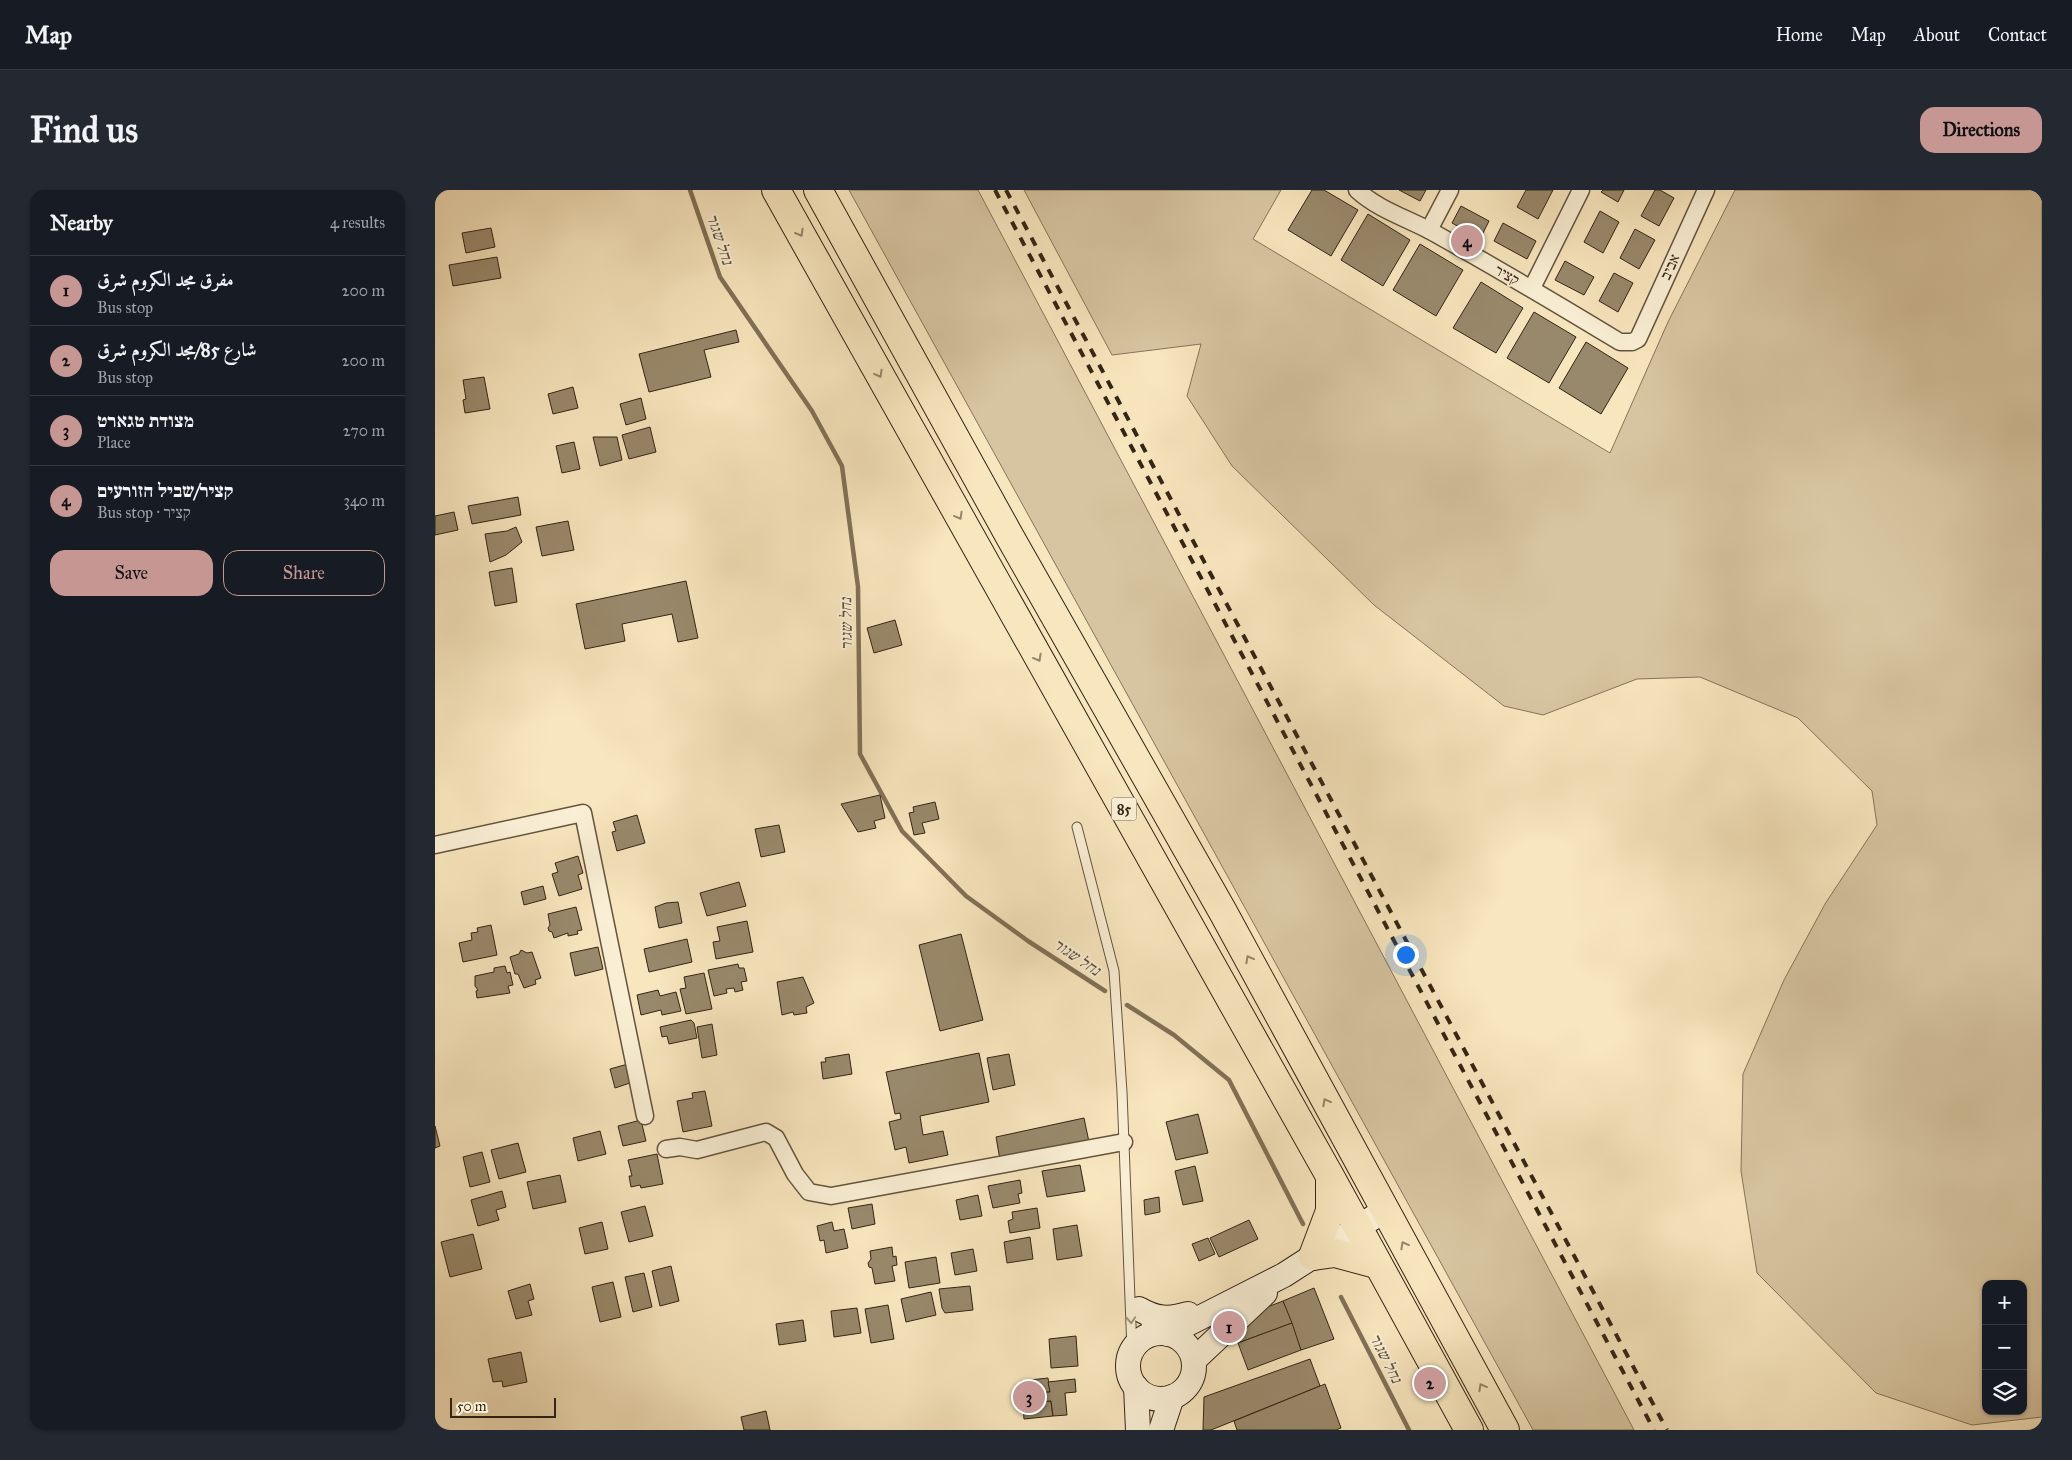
<!DOCTYPE html>
<meta charset="utf-8">
<style>
body{margin:0;font-family:"IM FELL Great Primer",Amiri,"Frank Ruhl Libre",serif;background:#242831;color:#f1f3f6}
.controls{position:absolute;right:15px;bottom:15px;display:grid;overflow:hidden;border-radius:10px;box-shadow:0 1px 4px #0004}
.controls button{width:45px;height:45px;display:grid;place-items:center;padding:0;border:0;border-bottom:1px solid #363941;background:#171b24;color:#f1f3f6;font:25px sans-serif}
.scale{position:absolute;left:15px;bottom:12px;width:106px;box-sizing:border-box;padding-left:5px;border:2px solid #332414;border-top:0;font-size:14px;line-height:18px;white-space:nowrap;color:#332414;-webkit-text-stroke:4px #faefd5;paint-order:stroke}
.you{position:absolute;left:970px;top:764px;width:18px;height:18px;margin:-12px;border:4px solid #fff;border-radius:50%;background:#1a73e8;box-shadow:0 0 0 8px #1a73e833}
.badge{display:grid;place-items:center;width:32px;height:32px;border-radius:50%;background:#c59692;color:#111;font-size:16px;font-weight:700}
.pin{position:absolute;translate:-50% -50%;border:2px solid #fff;box-shadow:0 1px 5px #0006}
.list{margin:0;padding:0;list-style:none}
h2{display:flex;justify-content:space-between;align-items:center;height:65px;margin:0;padding:0 20px;font-size:21px}
h2 small{font-size:16px;font-weight:400;color:#9ea1a6}
.list li{display:grid;grid-template-columns:32px 1fr auto;gap:15px;align-items:center;box-sizing:border-box;height:70px;padding:0 20px;border-top:1px solid #363941}
.list b{display:block;font-size:19px;white-space:nowrap}
.list p{margin:0;font-size:16px;white-space:nowrap;color:#9ea1a6}
.list em{font-size:16px;font-style:normal;color:#9ea1a6}
.actions{display:flex;gap:10px;padding:15px 20px}
.actions a{flex:1;padding:11px 0;border:1px solid #c59692;border-radius:15px;text-align:center;font-size:18px;color:#c59692}
.actions .main{background:#c59692;color:#111}
.icon{flex:none;width:28px;height:28px;fill:none;stroke:currentColor;stroke-width:2;stroke-linecap:round;stroke-linejoin:round}
.map{position:relative;flex:none;width:1607px;height:1240px;overflow:hidden;border-radius:15px}
header{display:flex;align-items:center;gap:30px;box-sizing:border-box;height:70px;padding:0 25px;background:#171b24;border-bottom:1px solid #363941}
header strong{font-size:24px}
nav{display:flex;gap:28px;margin-inline-start:auto;font-size:18px}
.intro{display:flex;align-items:center;justify-content:space-between;box-sizing:border-box;height:120px;padding:0 30px}
h1{margin:0;font-size:35px}
.button{padding:12px 22px;border-radius:15px;background:#c59692;color:#111;font-size:18px;font-weight:700}
main{display:flex;gap:30px;padding:0 30px}
aside{flex:1;background:#171b24;border-radius:15px;box-shadow:0 1px 4px #0004}
.map>svg:first-child{display:block}
</style>
<header>
<strong>Map</strong>
<nav><a>Home</a><a>Map</a><a>About</a><a>Contact</a></nav>
</header>
<div class="intro"><h1>Find us</h1><a class="button">Directions</a></div>
<main>
<aside>
<h2>Nearby<small>4 results</small></h2>
<ul class="list">
<li><span class="badge">1</span><div><b>مفرق مجد الكروم شرق</b><p>Bus stop</p></div><em>200 m</em></li>
<li><span class="badge">2</span><div><b>شارع 85/مجد الكروم شرق</b><p>Bus stop</p></div><em>200 m</em></li>
<li><span class="badge">3</span><div><b>מצודת טגארט</b><p>Place</p></div><em>270 m</em></li>
<li><span class="badge">4</span><div><b>קציר/שביל הזורעים</b><p>Bus stop · קציר</p></div><em>340 m</em></li>
</ul>
<div class="actions"><a class="main">Save</a><a>Share</a></div>
</aside>
<div class="map">
<svg width="1607" height="1240" viewBox="0 0 1607 1240">
<rect width="100%" height="100%" fill="#f8e6be"/>
<filter id="stains"><feTurbulence type="fractalNoise" baseFrequency=".004" numOctaves="4"/><feColorMatrix values="0 0 0 0 .2 0 0 0 0 .09 0 0 0 0 .02 0 0 0 .5 -.17"/></filter>
<radialGradient id="worn" r=".72"><stop offset=".6" stop-color="#630" stop-opacity="0"/><stop offset="1" stop-color="#630" stop-opacity=".3"/></radialGradient>
<!-- green -->
<g fill="#d7c5a1" stroke="#85745a" fill-rule="evenodd">
<path d="M414,0H543L1199,1240H1098Z"/>
<path d="M589,0H846L818,49L1175,263L1233,132L1300,0H1607V1227L1537,1235L1441,1203L1322,1083L1306,981L1308,884L1349,790L1390,714L1442,635L1437,601L1363,528L1265,487L1202,489L1108,525L1069,516L939,415L797,276L752,206L766,154L677,165ZM1551,1094H1588V1221H1551Z"/>
</g>
<g fill="none" stroke-linecap="round" stroke-linejoin="round">
<!-- stream -->
<g stroke="#817157" stroke-width="4.5">
<path d="M255,0L285,87L377,221L407,276L423,397L425,564L467,641L531,706L593,751L670,801"/>
<path d="M692,815L739,845L794,890L868,1034"/>
<path d="M906,1107L974,1240"/>
</g>
</g>
<!-- building -->
<g fill="#99896c" stroke="#332414">
<path d="M877,0H889L923,20L896,66L853,40Z"/>
<path d="M964,0H991L985,11Z"/>
<path d="M1091,0H1118L1103,29L1082,17Z"/>
<path d="M1168,0H1189L1183,12L1166,2Z"/>
<path d="M1220,0H1225L1239,8L1224,36L1206,26Z"/>
<path d="M1026,16L1054,31L1045,49L1017,33Z"/>
<path d="M1165,21L1184,32L1168,63L1149,52Z"/>
<path d="M933,24L975,50L948,96L906,70Z"/>
<path d="M1068,33L1101,51L1092,69L1059,51Z"/>
<path d="M56,38L60,57L31,63L27,43Z"/>
<path d="M1200,39L1220,50L1204,79L1185,68Z"/>
<path d="M985,54L1028,80L1001,126L958,100Z"/>
<path d="M62,67L66,88L18,96L14,75Z"/>
<path d="M1130,71L1159,87L1149,105L1120,90Z"/>
<path d="M1179,83L1198,93L1183,122L1164,111Z"/>
<path d="M1046,92L1088,118L1061,163L1018,138Z"/>
<path d="M1099,122L1141,147L1114,193L1072,168Z"/>
<path d="M301,140L304,152L269,160L276,187L214,202L204,164Z"/>
<path d="M1151,152L1193,178L1166,224L1124,198Z"/>
<path d="M49,187L55,219L30,223L28,210L31,209L28,190Z"/>
<path d="M138,197L143,218L118,224L113,204Z"/>
<path d="M206,208L211,229L191,235L185,214Z"/>
<path d="M215,237L221,262L194,269L187,245Z"/>
<path d="M158,247H182L187,270L165,276Z"/>
<path d="M139,252L145,279L127,283L121,256Z"/>
<path d="M83,307L86,325L37,334L33,316Z"/>
<path d="M19,322L23,340L0,345V326Z"/>
<path d="M133,331L139,360L107,366L101,337Z"/>
<path d="M81,337L87,352L71,365L55,372L50,344L72,341Z"/>
<path d="M77,378L82,412L60,416L54,382Z"/>
<path d="M251,391L263,448L243,452L237,424L187,434L190,451L150,459L141,414Z"/>
<path d="M460,430L467,455L439,463L432,438Z"/>
<path d="M445,605L450,628L439,631L441,638L423,642L406,614Z"/>
<path d="M500,612L504,629L487,633L490,643L479,645L474,623L479,622L478,617Z"/>
<path d="M202,625L210,653L182,661L177,642L181,641L178,632Z"/>
<path d="M344,635L350,662L326,667L320,639Z"/>
<path d="M143,666L148,683L143,685L147,699L124,706L117,684L123,682L120,673Z"/>
<path d="M304,692L311,716L272,726L265,703Z"/>
<path d="M108,696L111,709L89,715L86,702Z"/>
<path d="M243,712L247,733L224,738L220,717L231,713Z"/>
<path d="M141,717L147,740L142,741L143,744L133,746V743L119,748L117,742L114,741L113,738L115,735L113,724Z"/>
<path d="M312,731L318,762L281,769L278,752L285,751L282,737Z"/>
<path d="M56,735L62,765L28,772L24,753L37,750L36,743L43,742L42,738Z"/>
<path d="M526,744L548,830L505,841L484,755Z"/>
<path d="M252,749L257,772L214,782L209,759Z"/>
<path d="M163,757L168,779L140,786L135,763Z"/>
<path d="M86,760L92,763L97,762L106,788L100,790L101,794L89,798L83,784H80L75,767L84,764Z"/>
<path d="M303,774L304,778H309L312,791L306,792L308,800L300,802L299,798L291,799L292,803L279,806L273,780Z"/>
<path d="M70,776L72,783L75,782L78,795L73,796L75,803L42,808L41,801L43,800L40,796V786L59,782V778Z"/>
<path d="M269,783L277,819L251,824L245,799L251,798L249,787Z"/>
<path d="M368,787L379,813L371,817L372,823L359,825L358,822L347,825L342,792Z"/>
<path d="M223,800L225,806L241,802L246,821L227,825L226,820L206,825L202,805Z"/>
<path d="M256,830L259,833L262,848L234,854L232,846L227,847L225,837Z"/>
<path d="M277,834L282,865L267,868L262,837Z"/>
<path d="M544,863L554,912L485,926L488,945L508,941L513,965L474,973L471,957L460,960L454,932L466,929L465,923L460,924L451,882Z"/>
<path d="M414,864L417,884L388,889L386,872H391L390,868Z"/>
<path d="M574,864L580,895L558,900L552,868Z"/>
<path d="M193,874L198,892L180,898L175,879Z"/>
<path d="M270,901L277,936L248,942L242,911L258,908L257,903Z"/>
<path d="M763,924L773,963L741,970L731,932Z"/>
<path d="M649,928L654,952L565,970L561,947Z"/>
<path d="M206,930L211,951L188,956L183,936Z"/>
<path d="M0,936L5,956L0,958Z"/>
<path d="M165,941L171,964L143,971L138,948Z"/>
<path d="M83,953L91,982L64,989L56,960Z"/>
<path d="M47,962L55,992L35,997L28,967Z"/>
<path d="M222,964L228,994L206,998L205,995L196,997L194,986H197L193,970Z"/>
<path d="M645,975L650,1001L612,1007L607,981Z"/>
<path d="M760,976L768,1011L748,1015L740,981Z"/>
<path d="M125,985L131,1012L98,1019L92,992Z"/>
<path d="M585,990L587,1003L583,1004L585,1013L558,1018L553,996Z"/>
<path d="M67,1001L71,1017L61,1020L64,1030L43,1036L36,1010Z"/>
<path d="M543,1005L547,1026L525,1030L521,1010Z"/>
<path d="M724,1007L725,1022L710,1025L709,1010Z"/>
<path d="M437,1014L440,1034L417,1039L413,1018Z"/>
<path d="M210,1016L218,1046L194,1052L186,1022Z"/>
<path d="M602,1018L605,1038L575,1043L573,1031L578,1029L577,1022Z"/>
<path d="M814,1030L823,1049L784,1067L775,1048Z"/>
<path d="M167,1032L173,1059L150,1064L144,1038Z"/>
<path d="M397,1032L399,1041L409,1039L413,1058L391,1063L389,1050L385,1051L382,1036Z"/>
<path d="M642,1035L647,1066L622,1070L618,1039Z"/>
<path d="M38,1044L47,1079L15,1087L6,1052Z"/>
<path d="M595,1047L598,1069L572,1073L569,1052Z"/>
<path d="M773,1048L780,1064L764,1071L757,1054Z"/>
<path d="M457,1057L458,1067L461,1066L462,1075L457,1076L460,1091L440,1094L437,1078L434,1077L433,1073L436,1069L435,1061Z"/>
<path d="M538,1059L542,1081L520,1085L516,1063Z"/>
<path d="M501,1067L505,1093L474,1098L470,1072Z"/>
<path d="M236,1076L244,1111L225,1116L217,1081Z"/>
<path d="M209,1083L217,1117L198,1122L190,1087Z"/>
<path d="M178,1092L186,1127L165,1132L157,1097Z"/>
<path d="M95,1094L99,1109L93,1111L97,1125L81,1129L73,1101Z"/>
<path d="M535,1096L538,1120L510,1123L507,1118L504,1099Z"/>
<path d="M879,1098L899,1149L866,1160L848,1111Z"/>
<path d="M496,1102L501,1125L471,1132L466,1109Z"/>
<path d="M848,1111L857,1133L803,1153L799,1140L822,1121Z"/>
<path d="M453,1115L459,1149L436,1153L430,1119Z"/>
<path d="M422,1118L426,1143L399,1147L396,1121Z"/>
<path d="M368,1130L371,1151L344,1155L341,1134Z"/>
<path d="M857,1133L866,1160L813,1180L803,1153Z"/>
<path d="M641,1146L643,1176L616,1178L614,1149Z"/>
<path d="M86,1162L92,1192L68,1197L67,1191L58,1192L53,1169Z"/>
<path d="M875,1169L885,1196L776,1240H768L769,1207Z"/>
<path d="M613,1188L615,1202L600,1203L601,1212L616,1211L618,1226L589,1229L586,1191Z"/>
<path d="M640,1189L641,1202L630,1203L632,1225L618,1226L616,1211L601,1212L600,1203L615,1202L613,1192Z"/>
<path d="M890,1194L906,1238L901,1240H802L799,1231Z"/>
<path d="M331,1221L335,1240H309L306,1227Z"/>
</g>
<g fill="none" stroke-linecap="round" stroke-linejoin="round">
<defs>
<g id="lane">
<path d="M642,637L679,781L687,902L697,1161"/>
<path d="M708,1126L716,1144"/>
</g>
<g id="street">
<path d="M922,0C945,21 975,29 1001,44C1063,79 1124,115 1185,152H1197L1203,149L1271,0"/>
<path d="M994,40L1015,0"/>
<path d="M1097,98L1146,0"/>
<path d="M0,655L148,623L210,926"/>
<path d="M231,959L245,957L262,960L331,942L341,948L360,984L374,1002L396,1006L689,952"/>
</g>
<g id="secondary">
<path d="M704,1119C721,1129 734,1130 753,1124"/>
<circle cx="726" cy="1176" r="33"/>
<path d="M733,1144L849,1085L950,1020"/>
<path d="M759,1170L830,1103"/>
<path d="M701,1197L703,1240"/>
<path d="M726,1240L737,1207"/>
</g>
<g id="highway">
<path d="M341,0L896,988L1034,1240"/>
<path d="M383,0L575,347L788,722L1070,1240"/>
<path d="M878,1066L895,1021V989"/>
<path d="M878,1066L900,1063L941,1074"/>
</g>
</defs>
<!-- lane casing -->
<use href="#lane" stroke="#64543e" stroke-width="11"/>
<!-- street casing -->
<use href="#street" stroke="#64543e" stroke-width="19"/>
<!-- secondary casing -->
<use href="#secondary" stroke="#332414" stroke-width="26"/>
<!-- highway casing -->
<use href="#highway" stroke="#332414" stroke-width="30"/>
<!-- lane -->
<use href="#lane" stroke="#faefd5" stroke-width="9"/>
<!-- street -->
<use href="#street" stroke="#faefd5" stroke-width="16"/>
<!-- secondary -->
<use href="#secondary" stroke="#faefd5" stroke-width="24"/>
<!-- highway -->
<use href="#highway" stroke="#f8e6be" stroke-width="28"/>
<!-- rail -->
<g stroke="#332414" stroke-width="4" stroke-dasharray="9 9" stroke-linecap="butt">
<path d="M560,0L1219,1240"/>
<path d="M571,0L1232,1240"/>
</g>
</g>
<!-- one-way arrows -->
<defs><path id="oneway-chevron" d="M-2-3.5L2.5 0L-2 3.5" fill="none" stroke-width="1.6" stroke-linecap="round" stroke-linejoin="round" transform="scale(1.25)"/></defs>
<g stroke="#968569">
<use href="#oneway-chevron" transform="translate(365 43) rotate(61)"/>
<use href="#oneway-chevron" transform="translate(444 184) rotate(61)"/>
<use href="#oneway-chevron" transform="translate(524 326) rotate(61)"/>
<use href="#oneway-chevron" transform="translate(603 468) rotate(61)"/>
<use href="#oneway-chevron" transform="translate(814 769) rotate(-119)"/>
<use href="#oneway-chevron" transform="translate(891 912) rotate(-119)"/>
<use href="#oneway-chevron" transform="translate(969 1055) rotate(-119)"/>
<use href="#oneway-chevron" transform="translate(1047 1197) rotate(-119)"/>
</g>
<use stroke="#a0947e" href="#oneway-chevron" transform="translate(696 1130) rotate(87)"/>
<g text-anchor="middle" dominant-baseline="central" stroke-width="4" stroke-linejoin="round" paint-order="stroke">
<!-- shield labels -->
<rect fill="#faefd5" stroke="#6f614e" stroke-width="1" x="676.5" y="607.5" width="25" height="23" rx="4"/>
<g font-size="14" font-weight="bold" fill="#332414">
<text x="689" y="619">85</text>
</g>
<!-- street labels -->
<g font-size="15" fill="#332414" stroke="#faefd5">
<text transform="translate(1235 77) rotate(-65)">אביב</text>
<text transform="translate(1072 85) rotate(29)">קציר</text>
</g>
<!-- water labels -->
<g font-size="16" font-style="italic" fill="#60513b" stroke="#faefd5">
<text transform="translate(285 49) rotate(71)">נחל שגור</text>
<text transform="translate(411 434) rotate(-91)">נחל שגור</text>
<text transform="translate(642 767) rotate(34)">נחל שגור</text>
<text transform="translate(951 1168) rotate(63)">נחל שגור</text>
</g>
</g>
<rect width="100%" height="100%" filter="url(#stains)"/>
<rect width="100%" height="100%" fill="url(#worn)"/>
</svg>
<div class="controls">
<button>+</button>
<button>−</button>
<button><svg class="icon" aria-label="layers" viewBox="0 0 24 24"><path d="M12 4l9 5-9 5-9-5zM3 14l9 5 9-5"/></svg></button>
</div>
<div class="scale">50 m</div>
<div class="you"></div>
<div class="pin badge" style="left:794px;top:1137px">1</div>
<div class="pin badge" style="left:995px;top:1193px">2</div>
<div class="pin badge" style="left:594px;top:1207px">3</div>
<div class="pin badge" style="left:1032px;top:51px">4</div>
</div>
</main>
